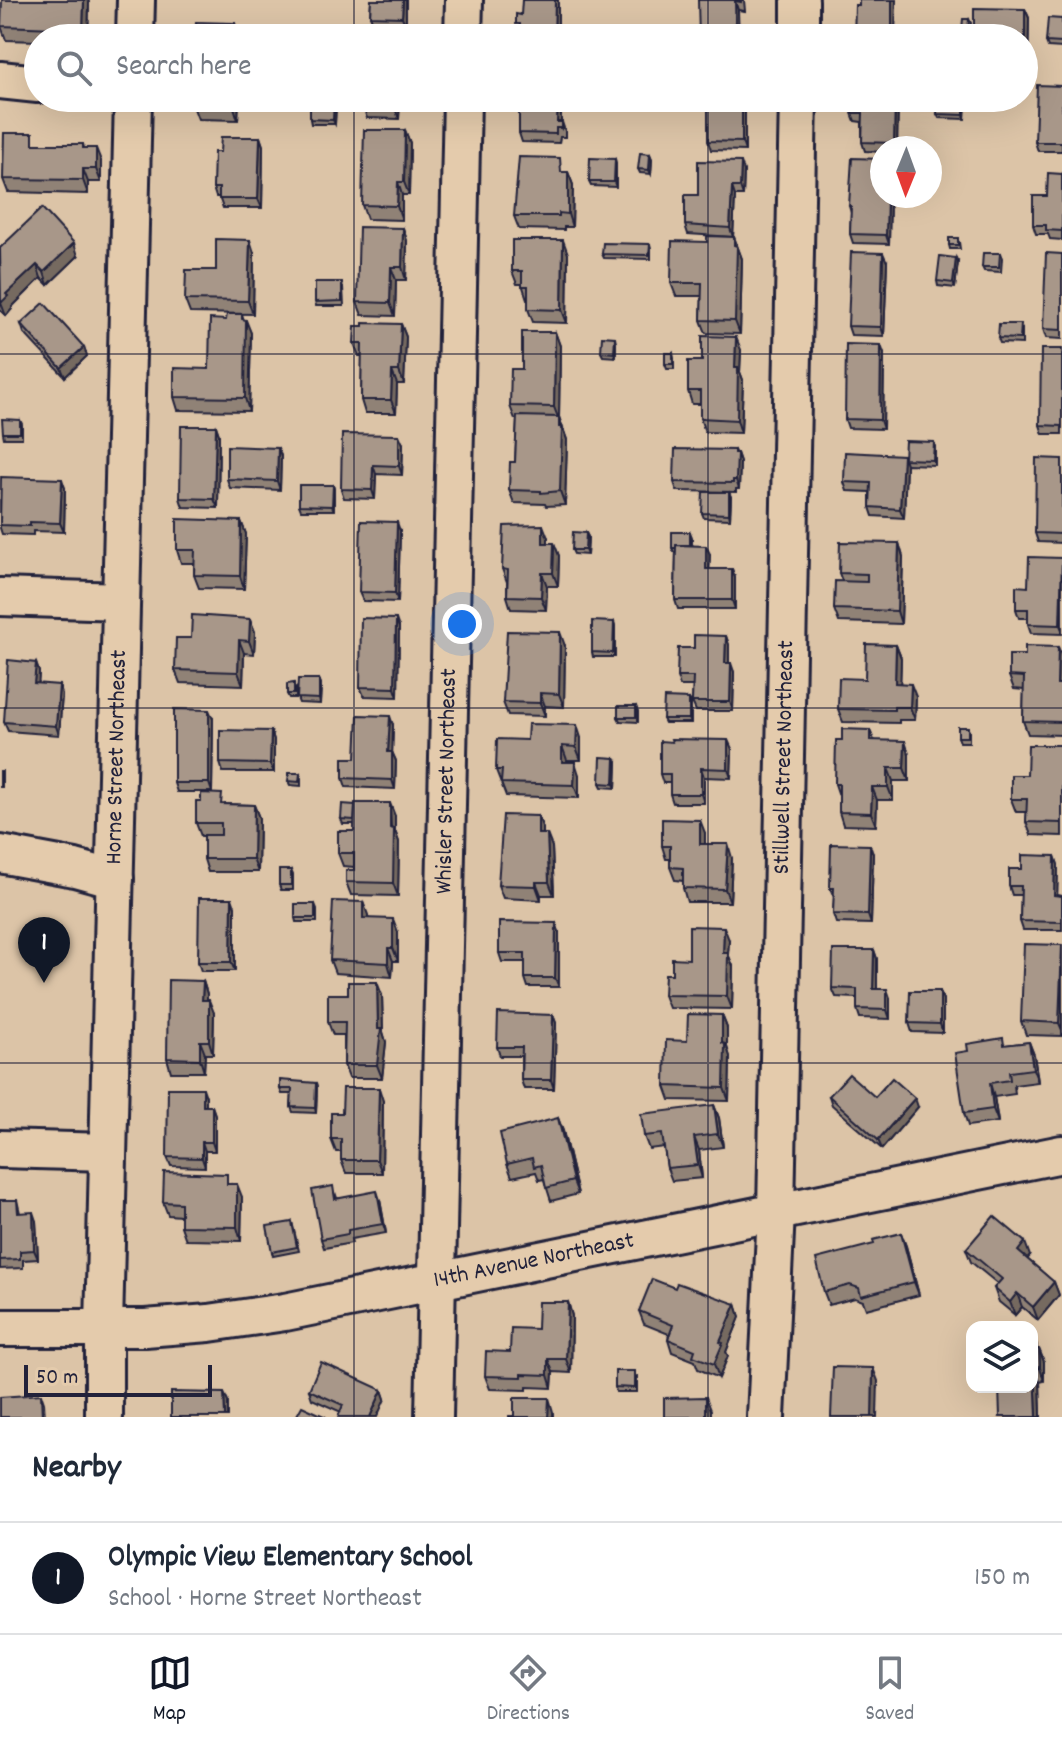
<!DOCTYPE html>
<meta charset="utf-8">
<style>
body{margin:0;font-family:Dekko,sans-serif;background:#f2f2f3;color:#1f2937}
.controls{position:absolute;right:24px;bottom:24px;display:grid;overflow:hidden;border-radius:16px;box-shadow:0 8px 32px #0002}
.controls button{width:72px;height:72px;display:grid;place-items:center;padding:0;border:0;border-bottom:2px solid #e0e1e3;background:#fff;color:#1f2937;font:40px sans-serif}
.compass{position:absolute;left:870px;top:136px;width:72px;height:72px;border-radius:50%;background:#fff;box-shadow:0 8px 32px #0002;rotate:181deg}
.scale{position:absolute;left:24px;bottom:20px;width:188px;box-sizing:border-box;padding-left:8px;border:4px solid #22223b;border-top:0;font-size:22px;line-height:28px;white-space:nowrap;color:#22223b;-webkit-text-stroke:6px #e4cbac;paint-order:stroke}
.you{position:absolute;left:462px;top:624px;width:28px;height:28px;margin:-20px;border:6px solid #fff;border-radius:50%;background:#1a73e8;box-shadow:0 0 0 12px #1a73e833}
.badge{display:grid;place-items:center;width:52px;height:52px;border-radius:50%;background:#111827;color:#fff;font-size:26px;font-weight:700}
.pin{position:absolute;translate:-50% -66px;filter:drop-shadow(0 2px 4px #0008)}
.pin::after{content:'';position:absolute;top:42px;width:28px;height:24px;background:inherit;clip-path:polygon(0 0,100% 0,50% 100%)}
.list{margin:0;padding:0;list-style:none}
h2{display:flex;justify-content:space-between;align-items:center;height:104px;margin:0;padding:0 32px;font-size:34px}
h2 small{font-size:26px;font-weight:400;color:#747a83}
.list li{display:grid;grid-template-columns:52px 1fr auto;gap:24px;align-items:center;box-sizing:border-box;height:112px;padding:0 32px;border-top:2px solid #e0e1e3}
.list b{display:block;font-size:30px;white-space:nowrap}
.list p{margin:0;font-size:26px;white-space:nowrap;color:#747a83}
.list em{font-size:26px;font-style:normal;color:#747a83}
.icon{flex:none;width:44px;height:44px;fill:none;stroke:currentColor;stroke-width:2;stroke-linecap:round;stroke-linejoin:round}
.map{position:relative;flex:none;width:1062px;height:1417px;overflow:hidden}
.search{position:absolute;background:#fff;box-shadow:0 8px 32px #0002;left:24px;right:24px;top:24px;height:88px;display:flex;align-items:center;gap:20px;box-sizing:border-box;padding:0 28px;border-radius:44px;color:#747a83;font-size:30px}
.sheet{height:216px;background:#fff}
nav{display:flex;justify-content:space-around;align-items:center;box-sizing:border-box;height:112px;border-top:2px solid #e0e1e3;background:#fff;font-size:22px;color:#747a83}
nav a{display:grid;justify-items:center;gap:4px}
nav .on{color:#111827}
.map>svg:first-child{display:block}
</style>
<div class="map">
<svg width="1062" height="1417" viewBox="0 0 1062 1417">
<rect width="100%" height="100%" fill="#dcc4a7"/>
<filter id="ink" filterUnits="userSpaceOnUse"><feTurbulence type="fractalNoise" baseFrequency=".0125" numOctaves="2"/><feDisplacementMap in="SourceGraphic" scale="16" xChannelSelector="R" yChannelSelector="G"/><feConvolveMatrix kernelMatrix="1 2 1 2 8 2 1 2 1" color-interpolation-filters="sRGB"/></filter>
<g filter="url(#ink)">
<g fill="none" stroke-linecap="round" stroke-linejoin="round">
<defs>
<g id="minor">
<path d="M135,38L136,0"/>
<path d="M463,38L464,0"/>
<path d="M800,38V0"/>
<path d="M0,80L38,84"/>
<path d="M0,597L121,601"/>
<path d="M0,854L75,868L115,879"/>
<path d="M0,1149L108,1152"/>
<path id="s1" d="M0,1328H145L209,1323L285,1312L1062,1154"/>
<path id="s2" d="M104,1417V1328L133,98"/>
<path id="s3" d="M434,1417L462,98"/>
<path id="s4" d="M766,1417L776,1212L798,98"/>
</g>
</defs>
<!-- minor casing -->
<use href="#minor" stroke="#22223b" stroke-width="42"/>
<!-- minor -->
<use href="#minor" stroke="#e4cbac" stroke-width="36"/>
</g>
<!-- wall -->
<g fill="#908276" stroke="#22223b" stroke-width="2">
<path d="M2,0H88L89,3L88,38H38V41L6,40L1,26Z"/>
<path d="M371,0H406V26L374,25L370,16Z"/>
<path d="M698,0H744L745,11L738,10Z"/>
<path d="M1025,9L1029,18L1028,68H1024Z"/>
<path d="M969,19L971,23L970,34L964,33L962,29Z"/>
<path d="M1062,19V48L1048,47L1046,42Z"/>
<path d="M1062,86V151H1038L1035,142Z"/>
<path d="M194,98H239L238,120L198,119L193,106Z"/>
<path d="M353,98H400L399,119L367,118L362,105V98Z"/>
<path d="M518,98H561V122H562L565,131V137H560L559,143L522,142L519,133L524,108H522Z"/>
<path d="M745,98V151L711,150L708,141Z"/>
<path d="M852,98H898L897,148H882V152L865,151L862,142V122L855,121L852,113Z"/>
<path d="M966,98L965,119L939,118L937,114Z"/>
<path d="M334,99L336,104L335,124H311L310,119Z"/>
<path d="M405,130L410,143L409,195H402V220L367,219L362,205Z"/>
<path d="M260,137L263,146L262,208H223L219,197H216L213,188L220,152Z"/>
<path d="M37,144H83L84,148L101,161V182H88V194L8,192L3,179Z"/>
<path d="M650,154L652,159L651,174L640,173L638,169Z"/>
<path d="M615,159L616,164V187L591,186L589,182Z"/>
<path d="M744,171L743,196H735L733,237L688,234L685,225L698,195Z"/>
<path d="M564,172H568L573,185L572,227H564V230L519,229L514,216Z"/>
<path d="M1062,174V240L1050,239L1048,234H1036L1033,225L1047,196Z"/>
<path d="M882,196H890L889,244L853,243L850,234L851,213L849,206Z"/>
<path d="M403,228L407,241L406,280H396L395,316L362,315L357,302Z"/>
<path d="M734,237L742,259L740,334L706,333L701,320L702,296H676L671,283L707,242Z"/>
<path d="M959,242L960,249H950L949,245Z"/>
<path d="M650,244L651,248V259L604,258L602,254Z"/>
<path d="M0,248L78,256L48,285L41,278L12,307V309L6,316L0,310Z"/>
<path d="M254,253L253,314L190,313L185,300L216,270Z"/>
<path d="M1000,253L1002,258L1001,272L984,271L982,267Z"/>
<path d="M568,254L567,323L533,322L528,309V299H527L522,284H517L512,271Z"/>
<path d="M1062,254V339L1046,338L1043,329Z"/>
<path d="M887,262L884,336L851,335L848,326Z"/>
<path d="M958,262L955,288L938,286L937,281Z"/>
<path d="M343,287L344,306H316L315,302Z"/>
<path d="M226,320H244L251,333L249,411L178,410L174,397L209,369Z"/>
<path d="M21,324L84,347L87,356L65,377L24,333Z"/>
<path d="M401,324L406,337L404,384H397L396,413H365L361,400L362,356H359L354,343Z"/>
<path d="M1022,329V344L1000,343L998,338Z"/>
<path d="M555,332L560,346L559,417L567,440L565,505L546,506L545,504L514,503L509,490L515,462L517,419H515L510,406L522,369Z"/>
<path d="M616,342V357L603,356L601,352Z"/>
<path d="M1062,349V434H1043L1040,425Z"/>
<path d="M741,350L740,372L743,380L741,433L705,432L700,418V404H692L688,391L702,361Z"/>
<path d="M673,353L674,358V369H667L665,364Z"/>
<path d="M884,354L883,429L848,428L845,419Z"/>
<path d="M20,420L22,424V438H4L3,433Z"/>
<path d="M216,426L219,435L218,508L183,507L180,498Z"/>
<path d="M403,444L402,475L376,474L375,499L344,498L341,489Z"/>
<path d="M935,447V465L906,464L904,518L873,516L870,507V492L847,491L844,482Z"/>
<path d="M278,448L281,456L280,490L230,488L227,479Z"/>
<path d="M734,450L735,453H737L740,462L739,489H736V492L677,491L674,482Z"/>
<path d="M1062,459V543L1038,542L1035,533Z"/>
<path d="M333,485L334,489V510H301L299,505Z"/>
<path d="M65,488L64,532L33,531V535L2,534L0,528V500Z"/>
<path d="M729,492L731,497L730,519L704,518L702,513Z"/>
<path d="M241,521L246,534L244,589L199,588L194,575V563H181L177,550Z"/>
<path d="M400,531L398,602L363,601L359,592Z"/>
<path d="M690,532L692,537V545L710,554L709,569H732L735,578V609H678L675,600L676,552H674L672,548Z"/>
<path d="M586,533L588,537L587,555L574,554L572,550Z"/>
<path d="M548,538V543H554L559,556L558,586H547L546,610L511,609L507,596V582L502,569Z"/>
<path d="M899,543L903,557L901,624L839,622L834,609L842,581L839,573Z"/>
<path d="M1062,558V634L1031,633L1028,624V618H1019L1016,609L1028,587Z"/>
<path d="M250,619L255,632L254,654L244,653L243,685L180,683L175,670L191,638Z"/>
<path d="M614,622L615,626V657H593L592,652Z"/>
<path d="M399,628L398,697L364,696L360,687Z"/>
<path d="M726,636L729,645V663L734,672L733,711H696L692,702L693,686H680L677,677L694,648Z"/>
<path d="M896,645L901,658L900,684L916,697L915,720H899V723L843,722L838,709Z"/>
<path d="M565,646L564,707L545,706V716L508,715L503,702Z"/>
<path d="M1058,647L1062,657V735L1028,734L1023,721L1024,690L1014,689L1009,676L1025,655Z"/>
<path d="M36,663L39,672L38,683L62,694L59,735L8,731L4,722Z"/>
<path d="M319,679L321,684L320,704L299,703L297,698Z"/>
<path d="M296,688V698H289L287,694Z"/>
<path d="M689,699L691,703V723H665L663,719Z"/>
<path d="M636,706L638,711V722L620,721L618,717Z"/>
<path d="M213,719L212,792H177L174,783Z"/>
<path d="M393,725L392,752L396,761L395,789L346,787L343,778L356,758Z"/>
<path d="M870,730L874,740L909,754V781H893V800H877L876,826L843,825L839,812V796L835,784L842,740Z"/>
<path d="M271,731L274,740V772H223L220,763Z"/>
<path d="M969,731V742H960L958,737Z"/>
<path d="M581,738V760H567V762L579,775V798L506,796L496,770L527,740Z"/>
<path d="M1062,745V836L1031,835L1026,822L1027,812H1016L1011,799L1027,775Z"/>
<path d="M732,749L731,778L704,777V803H673L670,794V783H663L660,774Z"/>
<path d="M617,762L616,788L602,787L600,783Z"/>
<path d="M300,773L301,778V786L290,785L288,781Z"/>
<path d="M225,804L254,805L259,818L258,872H208L204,859V836H201L196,823Z"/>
<path d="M395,816V831L399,842L398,896L351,895L346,882L354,870V867L343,866L338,853L354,831V824H343L341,819Z"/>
<path d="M538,816L543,829V834L552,847L554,895H541V900L503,898L498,885Z"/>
<path d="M705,833V844L732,858L730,902H687L683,888V881L675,880L670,867V859H666L662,846Z"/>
<path d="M873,854L871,924L836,923L833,914L834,897L830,888Z"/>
<path d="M1055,856L1058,865L1057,895L1062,896V930H1023L1020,921L1021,895H1012L1009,886L1022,869Z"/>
<path d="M291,870L293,875V890H281L279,885Z"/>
<path d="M363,902L368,918L398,932V961H393L392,977L335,973L330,960Z"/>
<path d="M315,904L317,909V922H296L295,918Z"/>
<path d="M235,907V971H201L198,962Z"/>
<path d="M556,923L559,932V987H528L525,978V962H502L499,953Z"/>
<path d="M729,940L728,954L733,966L732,1009L669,1008L664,995L672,974L689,959Z"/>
<path d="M1062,945V1036L1026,1035L1021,1021Z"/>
<path d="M874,950L877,959V989L890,998V1019L860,1018L857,1009V998L836,997L832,988Z"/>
<path d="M203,981L207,994V1000L214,1013L213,1054H205L204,1072H171L167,1058Z"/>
<path d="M348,994L382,995L383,1032L386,1042L382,1078H349L344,1065V1035H333L328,1022Z"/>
<path d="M943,1000V1033L912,1032L909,1023Z"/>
<path d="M553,1015L556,1023L554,1089H524L521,1080V1056H500L497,1047Z"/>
<path d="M722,1015L727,1028V1047L730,1057L729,1101L670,1100L665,1086L687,1041Z"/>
<path d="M1029,1042L1034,1055L1038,1082L1014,1085L1015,1094L994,1097L998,1122L968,1126L964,1113L1006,1045Z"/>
<path d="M316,1083L317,1087L316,1113L293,1112L291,1107L292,1094H282L280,1089Z"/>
<path d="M829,1096L875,1097L918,1107L882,1149L832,1105Z"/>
<path d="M206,1097V1106H212L215,1115V1151H205V1167L171,1166L167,1157Z"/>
<path d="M383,1101L382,1173H346L341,1160V1152H336L331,1139L342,1113Z"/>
<path d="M714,1105L719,1118L723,1147L699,1150L702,1178L672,1181L667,1168L664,1147L649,1149L644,1136Z"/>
<path d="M558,1118L563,1131L578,1194L551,1201L544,1179L539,1180L536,1172L512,1177L507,1164Z"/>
<path d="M231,1184L242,1197L241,1241L186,1240L181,1226V1216L168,1215L163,1202Z"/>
<path d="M336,1195L337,1198L380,1200L386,1233L351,1239L352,1243L324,1248L321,1239Z"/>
<path d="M0,1200H17L20,1213L36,1221L38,1259L23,1260V1268L0,1269Z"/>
<path d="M292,1222L299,1251L273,1256L272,1252Z"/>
<path d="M901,1233L906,1246L919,1295L866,1309L863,1301L855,1298L829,1305L824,1292Z"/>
<path d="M966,1249L1030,1256L1027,1259L1054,1282L1059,1295L1038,1320L1022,1307L1015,1315L999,1302L994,1288L998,1284L971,1262Z"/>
<path d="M675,1288L736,1304L740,1317L726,1352L728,1356L719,1378L698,1369L695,1361L672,1352L668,1339L669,1334L644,1324L639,1311Z"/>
<path d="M568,1302L572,1316L571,1373L553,1372L552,1388L527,1387V1390L490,1389L485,1376L510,1352Z"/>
<path d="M1032,1332L1037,1349H1039L1044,1362V1381L1040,1382L1041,1417H1000Z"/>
<path d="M637,1376V1392H616L615,1387Z"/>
<path d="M309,1390H382L385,1399L341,1412L312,1399Z"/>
</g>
<!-- shaded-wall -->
<g fill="#766a60" stroke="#22223b" stroke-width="2">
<path d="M84,0H88L89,3L88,38H87L83,29Z"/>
<path d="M403,0H406V26L402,17Z"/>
<path d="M555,0H558V38H554Z"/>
<path d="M892,0H896L895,38H892Z"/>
<path d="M735,1L738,10L739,38H736Z"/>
<path d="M1025,9L1029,18L1028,68L1025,59Z"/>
<path d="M235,23L240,36V38H235Z"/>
<path d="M234,98H239L238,120L234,107Z"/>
<path d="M395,98H400L399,119L394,106Z"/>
<path d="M558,98H561V128L557,122Z"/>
<path d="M742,98H745V151L742,142Z"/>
<path d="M895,98H898L897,148H896L894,143Z"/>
<path d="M964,98H966L965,119L964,115Z"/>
<path d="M334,99L336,104L335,124L333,120Z"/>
<path d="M405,130L410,143L409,195L404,182Z"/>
<path d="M260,137L263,146L262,208L258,199Z"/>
<path d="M96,148L101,161V182L96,169Z"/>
<path d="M650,154L652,159L651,174L649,170Z"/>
<path d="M615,159L616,164V187L614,182Z"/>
<path d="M741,162L744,171L743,196L740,187Z"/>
<path d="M83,169L88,182V194L83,180Z"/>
<path d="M568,172L573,185L572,227L568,214Z"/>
<path d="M398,182L402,195V220L397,206Z"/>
<path d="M732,187L735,196L733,237L730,228Z"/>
<path d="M887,196H890L889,244L886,235Z"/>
<path d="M403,228L407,241L406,280L402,267Z"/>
<path d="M734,237L742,259L740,334L735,321Z"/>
<path d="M250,240L254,253L253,314L248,301Z"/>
<path d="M563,240L568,254L567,323L562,310Z"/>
<path d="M74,243L78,256L48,285L44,272Z"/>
<path d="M883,253L887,262L884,336L881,327Z"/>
<path d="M956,258L958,262L955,288L953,283Z"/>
<path d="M37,265L41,278L12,307V309L6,316L1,303L6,294Z"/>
<path d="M391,267L396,280L395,316L390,303Z"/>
<path d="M242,314L246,327V320L251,333L249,411L245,398Z"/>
<path d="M401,324L406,337L404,384L399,371Z"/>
<path d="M555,332L560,346L559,420L554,407Z"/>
<path d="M615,337L616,342V357L614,353Z"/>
<path d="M736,337L741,350L740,372L743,380L741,433L737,420L735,367Z"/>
<path d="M881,345L884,354L883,429L880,420Z"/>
<path d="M84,347L87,356L65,377L61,368Z"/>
<path d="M392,371L397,384L396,413L391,400Z"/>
<path d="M559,417L567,440L565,505L560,491Z"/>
<path d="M216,426L219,435L218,508L214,499Z"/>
<path d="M399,435L403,444L402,475L399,466Z"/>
<path d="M934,442L935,447V465L933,460Z"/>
<path d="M278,448L281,456L280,490L277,481Z"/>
<path d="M734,450L737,459V453L740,462L739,489L736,480Z"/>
<path d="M903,455L906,464L904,518L900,509Z"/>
<path d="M373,465L376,474L375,499L372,490Z"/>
<path d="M62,479L65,488L64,532L60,523Z"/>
<path d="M333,485L334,489V510L332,506Z"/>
<path d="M729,492L731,497L730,519L729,514Z"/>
<path d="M241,521L246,534L244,589L240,576Z"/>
<path d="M397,522L400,531L398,602L395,593Z"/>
<path d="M543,525L548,538V556L543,543Z"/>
<path d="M586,533L588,537L587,555L585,550Z"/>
<path d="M554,543L559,556L558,586L553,573Z"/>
<path d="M899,543L903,557L901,624L897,611Z"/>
<path d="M706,546L710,554L709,578L706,569Z"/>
<path d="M732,569L735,578V609L732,600Z"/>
<path d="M542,573L547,586L546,610L541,597Z"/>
<path d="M1061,584L1062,585V630L1060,625Z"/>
<path d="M250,619L255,632L254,654L249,641Z"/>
<path d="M396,619L399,628L398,697L395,688Z"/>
<path d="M614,622L615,626V657L613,653Z"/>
<path d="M560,632L565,646L564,707L559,694Z"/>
<path d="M726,636L729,645V672L725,663Z"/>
<path d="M239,640L244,653L243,685L238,672Z"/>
<path d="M896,645L901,658L900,697L895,683Z"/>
<path d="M1058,647L1062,657V697L1057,684Z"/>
<path d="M36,663L39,672L38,692L34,683Z"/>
<path d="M731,663L734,672L733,711L730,702Z"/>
<path d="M319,679L321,684L320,704L319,699Z"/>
<path d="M911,684L916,697L915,720L910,707Z"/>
<path d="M59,685L62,694L59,735L56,726Z"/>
<path d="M540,693L545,706V716L540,703Z"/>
<path d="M689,699L691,703V723L689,719Z"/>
<path d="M209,710L213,719L212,792L209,783Z"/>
<path d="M390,716L393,725L392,761L388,752Z"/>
<path d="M577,725L581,738V760L576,747Z"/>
<path d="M271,731L274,740V772L270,764Z"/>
<path d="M728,740L732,749L731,778L728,769Z"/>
<path d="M905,741L909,754V781L904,768Z"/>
<path d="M562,746L567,760L566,775L562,762Z"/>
<path d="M392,752L396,761L395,789L392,780Z"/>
<path d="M615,758L617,762L616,788L614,784Z"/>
<path d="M575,762L579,775V798L574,785Z"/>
<path d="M701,768L704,777V803L701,794Z"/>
<path d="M888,768L893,781V800L888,787Z"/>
<path d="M872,787L877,800L876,826L871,813Z"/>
<path d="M390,803L395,816V831L399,842L398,896L393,883Z"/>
<path d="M254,805L259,818L258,872L253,859Z"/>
<path d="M538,816L543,829V847L538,834Z"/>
<path d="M700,820L705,833V857L700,844Z"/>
<path d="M547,834L552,847L554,895L549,882Z"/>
<path d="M728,844L732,858L730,902L725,889Z"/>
<path d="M870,845L873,854L871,924L868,915Z"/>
<path d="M1055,856L1058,865L1057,904L1054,895Z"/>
<path d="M536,882L541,895V900L536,886Z"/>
<path d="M232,898L235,907V971L231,962Z"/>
<path d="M363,902L368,915L367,931L363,918Z"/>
<path d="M393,919L398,932V961L393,948Z"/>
<path d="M556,923L559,932V987L555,978Z"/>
<path d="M724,927L729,940L728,954L733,966L732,1009L727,996L723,953Z"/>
<path d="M1062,946V1030L1059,1023Z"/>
<path d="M388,948L393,961L392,977L388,963Z"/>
<path d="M874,950L877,959V998L873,989Z"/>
<path d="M203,981L207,994V1013L202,1000Z"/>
<path d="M377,982L382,995L383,1032L386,1042L382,1078L377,1065L378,1029Z"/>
<path d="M887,989L890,998V1019L887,1010Z"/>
<path d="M940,991L943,1000V1033L940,1024Z"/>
<path d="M209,1000L214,1013L213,1054L209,1041Z"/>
<path d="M553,1015L556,1023L554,1089L551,1080Z"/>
<path d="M722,1015L727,1028V1047L730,1057L729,1101L724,1088L722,1043Z"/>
<path d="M200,1041L205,1054L204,1072L200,1059Z"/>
<path d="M1029,1042L1034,1055L1038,1082L1033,1069Z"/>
<path d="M316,1083L317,1087L316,1113L315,1108Z"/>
<path d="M990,1083L994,1097L998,1122L993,1109Z"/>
<path d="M203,1088L206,1097V1115L203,1106Z"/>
<path d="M379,1088L383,1101L382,1173L377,1160Z"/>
<path d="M915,1098L918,1107L882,1149L878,1140Z"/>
<path d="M714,1105L719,1118L723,1147L718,1134Z"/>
<path d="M212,1106L215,1115V1151L212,1142Z"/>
<path d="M558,1118L563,1131L578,1194L573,1181Z"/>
<path d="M694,1137L699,1150L702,1178L698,1165Z"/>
<path d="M202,1142L205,1151V1167L202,1158Z"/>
<path d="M237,1184L242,1197L241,1241L237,1227Z"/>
<path d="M377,1191L380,1200L386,1233L383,1224Z"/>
<path d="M33,1212L36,1221L38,1259L34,1250Z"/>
<path d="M901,1233L906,1246L919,1295L914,1282Z"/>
<path d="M1025,1242L1030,1256L1023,1264L1018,1251Z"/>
<path d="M1054,1282L1059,1295L1038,1320L1033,1307Z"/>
<path d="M1017,1293L1022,1307L1015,1315L1010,1302Z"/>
<path d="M568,1302L572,1316L571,1373L566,1359Z"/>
<path d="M736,1304L740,1317L726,1352L728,1356L719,1378L714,1364L720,1342Z"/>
<path d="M1032,1332L1037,1345V1362L1032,1349Z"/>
<path d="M1039,1349L1044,1362V1381L1040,1368Z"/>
<path d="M548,1359L553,1372L552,1388L548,1375Z"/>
<path d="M873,1368L878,1381L877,1417H872Z"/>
<path d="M1035,1368L1040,1382L1041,1417H1037Z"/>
<path d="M382,1390L385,1399L377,1417H370Z"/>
<path d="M224,1393L228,1402V1417H225Z"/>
<path d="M41,1394L44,1403L45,1417H42Z"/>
<path d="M706,1397L711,1410V1417H706Z"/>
<path d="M549,1398L553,1412V1417H548Z"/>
</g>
<!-- building -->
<g fill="#a89789" stroke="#22223b" stroke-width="2">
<path d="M2,0H84L83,29L1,26Z"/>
<path d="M371,0H403L402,17L370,16Z"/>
<path d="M522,0H555L554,38H520V24H516V14L521,15Z"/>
<path d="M698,0H741V2L735,1L736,38H699Z"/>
<path d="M859,0H892V38H854L855,5H859Z"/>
<path d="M974,8L1025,9V59L1024,38H974Z"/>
<path d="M1048,18L1062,19V43L1046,42Z"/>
<path d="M963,19H969L968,29H962Z"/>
<path d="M196,22L235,23V38H195Z"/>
<path d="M364,31L407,33V38H364Z"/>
<path d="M303,32L326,34V38H302Z"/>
<path d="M1037,85L1062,86V142H1035Z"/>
<path d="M194,98H234V107L193,106Z"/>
<path d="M362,98H395L394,106L362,105Z"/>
<path d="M518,98H558L557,122H562V128H556V134L519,133V111H524V98Z"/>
<path d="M708,98H742V142L708,141Z"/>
<path d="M852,98H895L894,143L862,142L863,113H852Z"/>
<path d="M938,98H964V115L937,114Z"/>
<path d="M310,99H334L333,120L310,119Z"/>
<path d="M364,130H405L404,182H398L397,206L362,205Z"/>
<path d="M4,133H33V144H83V148H96V169H83V180L3,179Z"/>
<path d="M221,137H260L258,199H219V188H213L214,152H220Z"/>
<path d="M640,153L650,154L649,170L638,169Z"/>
<path d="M519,157L560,158L561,172H568V214L559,213V216H514Z"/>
<path d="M590,158L615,159L614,182H589Z"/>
<path d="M852,158L882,159V196H887L886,235L850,234L851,206H849Z"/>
<path d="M698,161L741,162L740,187H732L730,228L685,225V195H698Z"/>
<path d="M1048,173L1062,174V231L1046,230V225H1033V196H1047Z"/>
<path d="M42,208L74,243L44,272L37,265L6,294L8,296L1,303L0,248Z"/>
<path d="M359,227L403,228L402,267H391L390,303L357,302Z"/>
<path d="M707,236L734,237V245L737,246L735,321L701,320L702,283H671L672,241L707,242Z"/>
<rect x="949" y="238" width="9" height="7"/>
<path d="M216,239L250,240L248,301L185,300L186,270H216Z"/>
<path d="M512,240H563L562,310L528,309V286H522V271H512Z"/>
<path d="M603,243L650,244L649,255L602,254Z"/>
<path d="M851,252L883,253L881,327L848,326Z"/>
<path d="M983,253H1000L999,267H982Z"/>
<path d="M1046,253L1062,254V330L1043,329Z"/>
<path d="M940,256L956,258L953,283L937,281Z"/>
<path d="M315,282H342V301L315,302Z"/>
<path d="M44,303L84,347L61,368L21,324Z"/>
<path d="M227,314H242V319L246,320L245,398L174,397V368L209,369L210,319L226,320Z"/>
<path d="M363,323L401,324L399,371H392L391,400H361L362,343H354L355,326H363Z"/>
<path d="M999,324H1021L1020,339L998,338Z"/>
<path d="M522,332H555L554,407L510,406L511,369H522Z"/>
<path d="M602,336L615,337L614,353L601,352Z"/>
<path d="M702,336L736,337L735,367H738L737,420L700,418V391H688V361H702Z"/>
<path d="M846,344L881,345L880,420L845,419Z"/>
<path d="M1041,349H1062V426L1040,425Z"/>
<rect x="665" y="353" width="8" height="11"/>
<path d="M517,416L559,417V427H562L560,491L541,493V491L509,490L510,462H515Z"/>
<path d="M2,419L20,420V433H3Z"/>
<path d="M181,426H216L214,499L180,498Z"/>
<path d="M342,434L399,435V466L373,465L372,490L341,489Z"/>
<path d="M905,441L934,442L933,460L904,459Z"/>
<path d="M227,446L278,448L277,481L227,479Z"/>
<path d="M675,449L734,450V453H737L736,480H733V483L674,482Z"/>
<path d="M845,452L903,455L900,509L870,507L871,483L844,482Z"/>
<path d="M1036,458L1062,459V534L1035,533Z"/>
<path d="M1,477L62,479L60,523L30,522V526L0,525Z"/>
<path d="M299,485H333L332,506L299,505Z"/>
<path d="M703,492H729V514L702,513Z"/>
<path d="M177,519L241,521L240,576L194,575L195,550H177Z"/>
<path d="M361,521L397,522L395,593L359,592Z"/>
<path d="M543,525V543H554L553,573H542L541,597L507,596L508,570L502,569L504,526Z"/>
<path d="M573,532L586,533L585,550H572Z"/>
<path d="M672,532H690V545H676V548H672Z"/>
<path d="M840,542L899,543L897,611L834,609L835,581L867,582V574L839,573Z"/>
<path d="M676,545L706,546V569H732V600H675Z"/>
<path d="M1029,557L1062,558L1060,625L1028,624V609H1016V586L1028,587Z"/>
<path d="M192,615L250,619L249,641L239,640L238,672L175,670L176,638H191Z"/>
<path d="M361,618L396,619L395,688L360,687Z"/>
<path d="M592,621L614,622L613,653L592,652Z"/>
<path d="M507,631L560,632L559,694L540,693V703L503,702Z"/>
<path d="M694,635L726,636L725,663H731L730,702H692L693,677H677L678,648H694Z"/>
<path d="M866,644L896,645L895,683L911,684L910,707H894V710L838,709L839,678L865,679Z"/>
<path d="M1025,646L1058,647L1057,684H1062V722L1023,721L1024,677L1009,676V655H1025Z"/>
<path d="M8,660L36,663L34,683L59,685L56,726L4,722Z"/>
<path d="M298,679H319V699L297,698Z"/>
<path d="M294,683V694H287V684Z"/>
<path d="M664,698L689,699V719H663Z"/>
<rect x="618" y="706" width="18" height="11"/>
<path d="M174,709L209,710V783H174Z"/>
<path d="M358,715L390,716L388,752H392V780L343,778V758H356Z"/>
<path d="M528,724L577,725L576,747L562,746V762H575L574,785L501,783L502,770H496L497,739L527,740Z"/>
<rect x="958" y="727" width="10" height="10"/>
<path d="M842,729L870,730V740L905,741L904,768H888V787H872L871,813L839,812V784H835L836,740H842Z"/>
<path d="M220,730L271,731L270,764L220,763Z"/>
<path d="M671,739L728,740V769L701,768V794H670V774H660V741L672,742Z"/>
<path d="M1028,745H1062V823L1026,822L1027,799H1011V775H1027Z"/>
<path d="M601,757L615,758L614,784L600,783Z"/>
<rect x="0" y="771" width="2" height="16"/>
<path d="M289,773H300L299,782L288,781Z"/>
<path d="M201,793L222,794L221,804L254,805L253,859H204V835H221V823H196V801H201Z"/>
<path d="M355,803H390V828L394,829L393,883L346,882V870H354V853H338V831H354Z"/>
<path d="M342,804L355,805L354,820L341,819Z"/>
<path d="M503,815L538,816V834H547L549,882H536V886L498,885Z"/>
<path d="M662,819L700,820V844H728L725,889L683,888V868L670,867V846H662Z"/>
<path d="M831,844L870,845L868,915L833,914L834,888H830Z"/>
<path d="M1022,855L1055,856L1054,895L1062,896V922L1020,921L1021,886H1009V869H1022Z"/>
<rect x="279" y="870" width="12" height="15"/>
<path d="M199,898H232L231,962H198Z"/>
<path d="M333,901L363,902V918L393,919V948H388V963L330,960Z"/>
<rect x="295" y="904" width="20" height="14"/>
<path d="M499,922L556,923L555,978H525V953H499Z"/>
<path d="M689,926L724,927L723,953H728L727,996L664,995L665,974H672V958L689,959Z"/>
<path d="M1024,944L1062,945L1059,1023L1021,1021Z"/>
<path d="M833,950H874L873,989H887V1010L857,1009V989L832,988Z"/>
<path d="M168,980L203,981L202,1000H209V1041H200V1059L167,1058Z"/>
<path d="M348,982H377L378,1029H381L377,1065H344L345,1022H328V994H348Z"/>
<path d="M910,991H940V1024L909,1023Z"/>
<path d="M498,1013L553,1015L551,1080H521L522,1047H497Z"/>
<path d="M688,1014L722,1015V1043L725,1044L724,1088L665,1086L666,1040L687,1041Z"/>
<path d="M1003,1038L1004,1045L1029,1042L1033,1069L1009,1072L1010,1080L990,1083L993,1109L964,1113L955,1053L968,1051L967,1044Z"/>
<path d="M849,1074L875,1097L892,1078L915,1098L878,1140L829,1096Z"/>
<path d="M280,1080L316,1083L315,1108L291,1107L292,1089H280Z"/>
<path d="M168,1088H203V1106H212V1142H202V1158L167,1157Z"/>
<path d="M343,1088H379L377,1160H341V1139H331V1113H342Z"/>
<path d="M714,1105L718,1134L694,1137L698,1165L667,1168L662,1134L644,1136L641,1114Z"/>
<path d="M558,1118L573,1181L546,1188L541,1165L534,1167L532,1158L507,1164L500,1133Z"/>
<path d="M164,1172L227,1174V1184H237V1227L181,1226V1203L163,1202Z"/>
<path d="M333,1186L335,1199L377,1191L383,1224L348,1230V1234L321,1239L312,1190Z"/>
<path d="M0,1200H17L18,1213L33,1212L34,1250L20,1251V1259L0,1260Z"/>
<path d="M994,1216L1025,1242L1018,1251L1054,1282L1033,1307L1017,1293L1010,1302L994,1288L1002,1279L966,1249Z"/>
<path d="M292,1222L297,1247L272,1252L267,1226Z"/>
<path d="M901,1233L914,1282L861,1296L859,1288L850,1285L824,1292L816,1259L874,1244L873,1240Z"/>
<path d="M652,1279L675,1288L677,1283L736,1304L720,1342L723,1343L714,1364L693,1356L695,1350L668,1339L673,1325L639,1311Z"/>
<path d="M538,1302H568L566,1359H548V1375L522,1374V1377L485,1376L486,1351L510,1352L511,1328L537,1329Z"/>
<path d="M1032,1336V1349H1039L1040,1368H1035L1037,1417H1000L999,1387H1032Z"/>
<path d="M321,1362L382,1390L370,1417H338L343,1405L309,1390Z"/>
<path d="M833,1367L873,1368L872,1417H831Z"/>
<path d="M615,1371H635V1388L615,1387Z"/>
<path d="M171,1392L224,1393L225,1417H171Z"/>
<path d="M41,1394L42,1417H0V1397Z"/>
<path d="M706,1397V1417H664V1398Z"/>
<path d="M514,1398H549L548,1417H509V1416H514Z"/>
<path d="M302,1406L326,1417H296Z"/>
</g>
</g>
<!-- grid -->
<path fill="none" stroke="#22223b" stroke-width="2" stroke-opacity="0.55" d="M354,0V38M708,0V38M354,98V1417M708,98V1417M0,354H1062M0,708H1062M0,1063H1062"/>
<g text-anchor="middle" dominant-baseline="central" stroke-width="6" stroke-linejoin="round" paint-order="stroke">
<!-- street labels -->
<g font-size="24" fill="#22223b" stroke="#e4cbac">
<text stroke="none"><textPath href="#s2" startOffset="660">Horne Street Northeast</textPath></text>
<text stroke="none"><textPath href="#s4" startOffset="660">Stillwell Street Northeast</textPath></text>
<text stroke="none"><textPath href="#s3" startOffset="636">Whisler Street Northeast</textPath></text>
<text stroke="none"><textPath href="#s1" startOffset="540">14th Avenue Northeast</textPath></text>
</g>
</g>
</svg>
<div class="controls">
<button><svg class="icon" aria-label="layers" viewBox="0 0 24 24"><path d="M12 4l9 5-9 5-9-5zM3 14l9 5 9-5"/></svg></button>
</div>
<svg class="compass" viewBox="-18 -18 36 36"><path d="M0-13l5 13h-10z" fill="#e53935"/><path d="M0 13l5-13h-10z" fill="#747a83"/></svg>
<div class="scale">50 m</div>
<div class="you"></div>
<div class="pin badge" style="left:44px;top:983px">1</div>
<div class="search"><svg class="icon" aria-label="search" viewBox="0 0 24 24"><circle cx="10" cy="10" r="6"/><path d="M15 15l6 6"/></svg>Search here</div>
</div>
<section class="sheet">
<h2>Nearby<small></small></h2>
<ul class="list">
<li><span class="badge">1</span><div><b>Olympic View Elementary School</b><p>School · Horne Street Northeast</p></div><em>150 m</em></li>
</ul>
</section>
<nav>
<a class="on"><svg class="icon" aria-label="map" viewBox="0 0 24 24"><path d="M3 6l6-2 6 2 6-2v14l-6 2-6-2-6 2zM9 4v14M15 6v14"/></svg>Map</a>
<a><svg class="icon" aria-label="directions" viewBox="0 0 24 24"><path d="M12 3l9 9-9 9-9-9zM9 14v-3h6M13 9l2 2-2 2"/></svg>Directions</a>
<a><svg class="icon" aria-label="saved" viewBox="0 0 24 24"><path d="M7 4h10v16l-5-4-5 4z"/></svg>Saved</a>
</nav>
